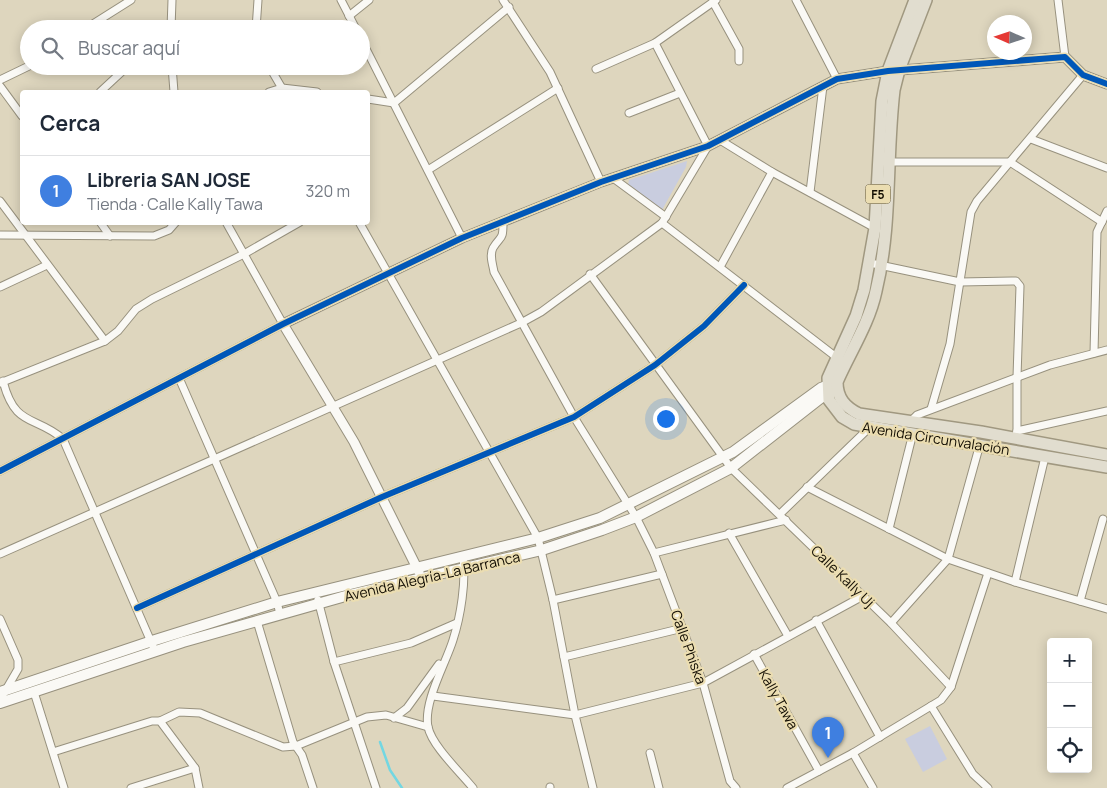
<!DOCTYPE html>
<html lang="es">
<meta charset="utf-8">
<style>
body{margin:0;font-family:Manrope,sans-serif;background:#f6f6f7;color:#1f2937}
.controls{position:absolute;right:15px;bottom:15px;display:grid;overflow:hidden;border-radius:5px;box-shadow:0 2px 12px #0003}
.controls button{width:45px;height:45px;display:grid;place-items:center;padding:0;border:0;border-bottom:1px solid #e0e1e3;background:#fff;color:#1f2937;font:25px sans-serif}
.compass{position:absolute;left:987px;top:15px;width:45px;height:45px;border-radius:50%;background:#fff;box-shadow:0 2px 12px #0003;rotate:273deg}
.you{position:absolute;left:665px;top:418px;width:18px;height:18px;margin:-12px;border:4px solid #fff;border-radius:50%;background:#1a73e8;box-shadow:0 0 0 8px #1a73e833}
.badge{display:grid;place-items:center;width:32px;height:32px;border-radius:50%;background:#595342;color:#fff;font-size:16px;font-weight:700}
.pin{position:absolute;translate:-50% -41px;filter:drop-shadow(0 1px 2px #0008)}
.pin::after{content:'';position:absolute;top:26px;width:18px;height:15px;background:inherit;clip-path:polygon(0 0,100% 0,50% 100%)}
.list{margin:0;padding:0;list-style:none}
h2{display:flex;justify-content:space-between;align-items:center;height:65px;margin:0;padding:0 20px;font-size:21px}
h2 small{font-size:16px;font-weight:400;color:#747a83}
.list li{display:grid;grid-template-columns:32px 1fr auto;gap:15px;align-items:center;box-sizing:border-box;height:70px;padding:0 20px;border-top:1px solid #e0e1e3}
.list b{display:block;font-size:19px;white-space:nowrap}
.list p{margin:0;font-size:16px;white-space:nowrap;color:#747a83}
.list em{font-size:16px;font-style:normal;color:#747a83}
.icon{flex:none;width:28px;height:28px;fill:none;stroke:currentColor;stroke-width:2;stroke-linecap:round;stroke-linejoin:round}
.map{position:relative;flex:none;width:1107px;height:788px;overflow:hidden}
.search{position:absolute;background:#fff;box-shadow:0 2px 12px #0003;left:20px;top:20px;width:350px;height:55px;display:flex;align-items:center;gap:12px;box-sizing:border-box;padding:0 18px;border-radius:28px;color:#747a83;font-size:19px}
.panel{position:absolute;background:#fff;box-shadow:0 2px 12px #0003;left:20px;top:90px;width:350px;height:135px;border-radius:5px}
.map>svg:first-child{display:block}
</style>
<div class="map">
<svg width="1107" height="788" viewBox="0 0 1107 788">
<rect width="100%" height="100%" fill="#ded6be"/>
<!-- green -->
<g fill="#c9cddf">
<path d="M687,161L686,167L662,210L628,185L629,180Z"/>
<path d="M930,726L947,759L923,772L905,739Z"/>
</g>
<g fill="none" stroke-linecap="round" stroke-linejoin="round">
<!-- stream -->
<path stroke="#73d7e2" stroke-width="2.5" d="M380,742L390,770L402,788"/>
<defs>
<g id="minor">
<path d="M341,0L356,29"/>
<path d="M503,0L550,72L601,182"/>
<path d="M796,0L837,79"/>
<path d="M1058,0L1065,57"/>
<path d="M713,2L739,49V61"/>
<path d="M349,16L369,0"/>
<path d="M85,29L131,0"/>
<path d="M171,29L172,0"/>
<path d="M256,29L258,0"/>
<path d="M361,39L462,238"/>
<path d="M172,66L174,92"/>
<path d="M269,66L283,90"/>
<path d="M596,69L655,43L716,0"/>
<path d="M0,80L29,66"/>
<path d="M0,86L22,116"/>
<path d="M100,92L128,66"/>
<path d="M269,92L282,88L317,92"/>
<path d="M368,99L394,103L509,7"/>
<path d="M629,113L680,93"/>
<path d="M1031,139L1107,168"/>
<path d="M720,140L772,172"/>
<path d="M888,162H1010L1102,222"/>
<path d="M428,170L558,88"/>
<path d="M613,178L666,217"/>
<path d="M810,192L823,86"/>
<path d="M0,201L105,341"/>
<path d="M100,222L110,236"/>
<path d="M359,222L538,538L553,600L575,715L593,788"/>
<path d="M503,223C503,241 501,235 493,248C489,255 493,265 494,272L574,417L636,517L654,553L703,683L730,781L736,788"/>
<path d="M662,223L840,360"/>
<path d="M0,235L154,236L169,230L176,222"/>
<path d="M870,263L960,282L1012,281H1016L1020,286L1017,377V431L1015,438"/>
<path d="M720,267L772,172L875,228"/>
<path d="M590,274L731,468L891,623L951,687"/>
<path d="M0,287L47,265"/>
<path d="M1094,353L1097,232L1107,211"/>
<path d="M179,378L277,602L280,614"/>
<path d="M3,381C15,428 35,415 63,439L155,651"/>
<path d="M0,383L105,341L118,331L136,309L152,299L244,254L300,222"/>
<path d="M931,409L950,344L971,212L977,201L1083,75"/>
<path d="M910,422L917,415L1050,365L1107,350"/>
<path d="M1017,431L1107,411"/>
<path d="M0,471L283,324L226,222"/>
<path d="M807,487L948,559L1015,582L1107,609"/>
<path d="M780,514L870,427"/>
<path d="M889,529L913,433"/>
<path d="M729,533L788,636"/>
<path d="M654,553L786,520"/>
<path d="M0,554L521,323L541,312L662,223L708,146L655,43"/>
<path d="M463,557C466,582 461,615 453,640C446,663 423,702 428,727C432,746 461,773 473,788"/>
<path d="M1015,582L1045,457"/>
<path d="M318,600L334,662"/>
<path d="M553,600L662,574"/>
<path d="M1080,601L1103,519"/>
<path d="M137,608L382,497L574,417L655,365L704,326L744,285"/>
<path d="M0,619L18,660V669L0,700"/>
<path d="M816,620L880,737"/>
<path d="M257,621L293,742L302,755L313,788"/>
<path d="M891,623L948,559L980,444"/>
<path d="M754,654L819,771"/>
<path d="M564,657L683,628"/>
<path d="M34,692L64,788"/>
<path d="M433,696L575,715L703,683L863,596"/>
<path d="M931,706L973,774L988,788"/>
<path d="M394,718L407,708L439,664"/>
<path d="M160,721L179,712L200,713L283,747L296,746L367,717L386,715L428,727"/>
<path d="M53,752L152,721H160L195,768L199,788"/>
<path d="M650,753L659,788"/>
<path d="M853,753L873,788"/>
<path d="M131,788L195,768"/>
<path d="M376,788L334,662L411,643L457,623"/>
<path d="M550,788V787"/>
<path d="M787,788L853,753L941,700L951,687L988,573"/>
</g>
<path id="tertiary" d="M419,572L354,442L283,324L462,238L601,182L708,146L837,79L888,71L1065,57L1083,75L1107,84"/>
<g id="secondary">
<path d="M0,692L152,641L277,602L538,538L600,518L733,452L821,388L834,383"/>
<path d="M0,703L183,642L349,595L542,550L602,530L636,517L731,468L827,393L834,391"/>
</g>
<g id="trunk">
<path d="M915,0L888,71L882,101L875,228L864,290L856,316L828,378L829,400L842,417L854,424L1107,467"/>
<path d="M926,0L899,70L894,90C886,158 892,225 876,291C869,324 850,352 837,382C837,398 845,407 859,414L981,432L1107,455"/>
</g>
</defs>
<!-- minor casing -->
<use href="#minor" stroke="#97917e" stroke-width="9"/>
<!-- tertiary casing -->
<use href="#tertiary" stroke="#97917e" stroke-width="11"/>
<!-- secondary casing -->
<use href="#secondary" stroke="#97917e" stroke-width="12"/>
<!-- trunk casing -->
<use href="#trunk" stroke="#a09880" stroke-width="14"/>
<!-- minor -->
<use href="#minor" stroke="#faf9f5" stroke-width="7"/>
<!-- tertiary -->
<use href="#tertiary" stroke="#faf9f5" stroke-width="9"/>
<!-- secondary -->
<use href="#secondary" stroke="#faf9f5" stroke-width="10"/>
<!-- trunk -->
<use href="#trunk" stroke="#e1ddcf" stroke-width="11"/>
<defs>
<g id="cycleway">
<path d="M0,471L283,324L462,238L601,182L708,146L837,79L888,71L1065,57L1083,75L1107,84"/>
<path d="M137,608L382,497L574,417L655,365L704,326L744,285"/>
</g>
</defs>
<!-- cycleway casing -->
<use href="#cycleway" stroke="#ebddb1" stroke-width="9"/>
<!-- cycleway -->
<use href="#cycleway" stroke="#0057b8" stroke-width="6"/>
</g>
<g text-anchor="middle" dominant-baseline="central" stroke-width="4.5" stroke-linejoin="round" paint-order="stroke">
<!-- shield labels -->
<rect fill="#ebddb1" stroke="#524b35" stroke-width="1" x="865.5" y="184.5" width="25" height="19" rx="4"/>
<g font-size="12" font-weight="bold" fill="#110c00">
<text x="878" y="194">F5</text>
</g>
<!-- street labels -->
<g font-size="14" fill="#110c00" stroke="#ebddb1">
<text transform="translate(936 438) rotate(9)">Avenida Circunvalación</text>
<text transform="translate(432 576) rotate(-13)">Avenida Alegría-La Barranca</text>
<text transform="translate(843 576) rotate(44)">Calle Kally Uj</text>
<text transform="translate(689 647) rotate(70)">Calle Phiska</text>
<text transform="translate(779 699) rotate(61)">Kally Tawa</text>
</g>
</g>
</svg>
<div class="controls">
<button>+</button>
<button>−</button>
<button><svg class="icon" aria-label="locate" viewBox="0 0 24 24"><circle cx="12" cy="12" r="6"/><path d="M12 2v4M12 18v4M2 12h4M18 12h4"/></svg></button>
</div>
<svg class="compass" viewBox="-18 -18 36 36"><path d="M0-13l5 13h-10z" fill="#e53935"/><path d="M0 13l5-13h-10z" fill="#747a83"/></svg>
<div class="you"></div>
<div class="pin badge" style="left:828px;top:758px;background:#3f7fe0">1</div>
<div class="search"><svg class="icon" aria-label="search" viewBox="0 0 24 24"><circle cx="10" cy="10" r="6"/><path d="M15 15l6 6"/></svg>Buscar aquí</div>
<section class="panel">
<h2>Cerca<small></small></h2>
<ul class="list">
<li><span class="badge" style="background:#3f7fe0">1</span><div><b>Libreria SAN JOSE</b><p>Tienda · Calle Kally Tawa</p></div><em>320 m</em></li>
</ul>
</section>
</div>
